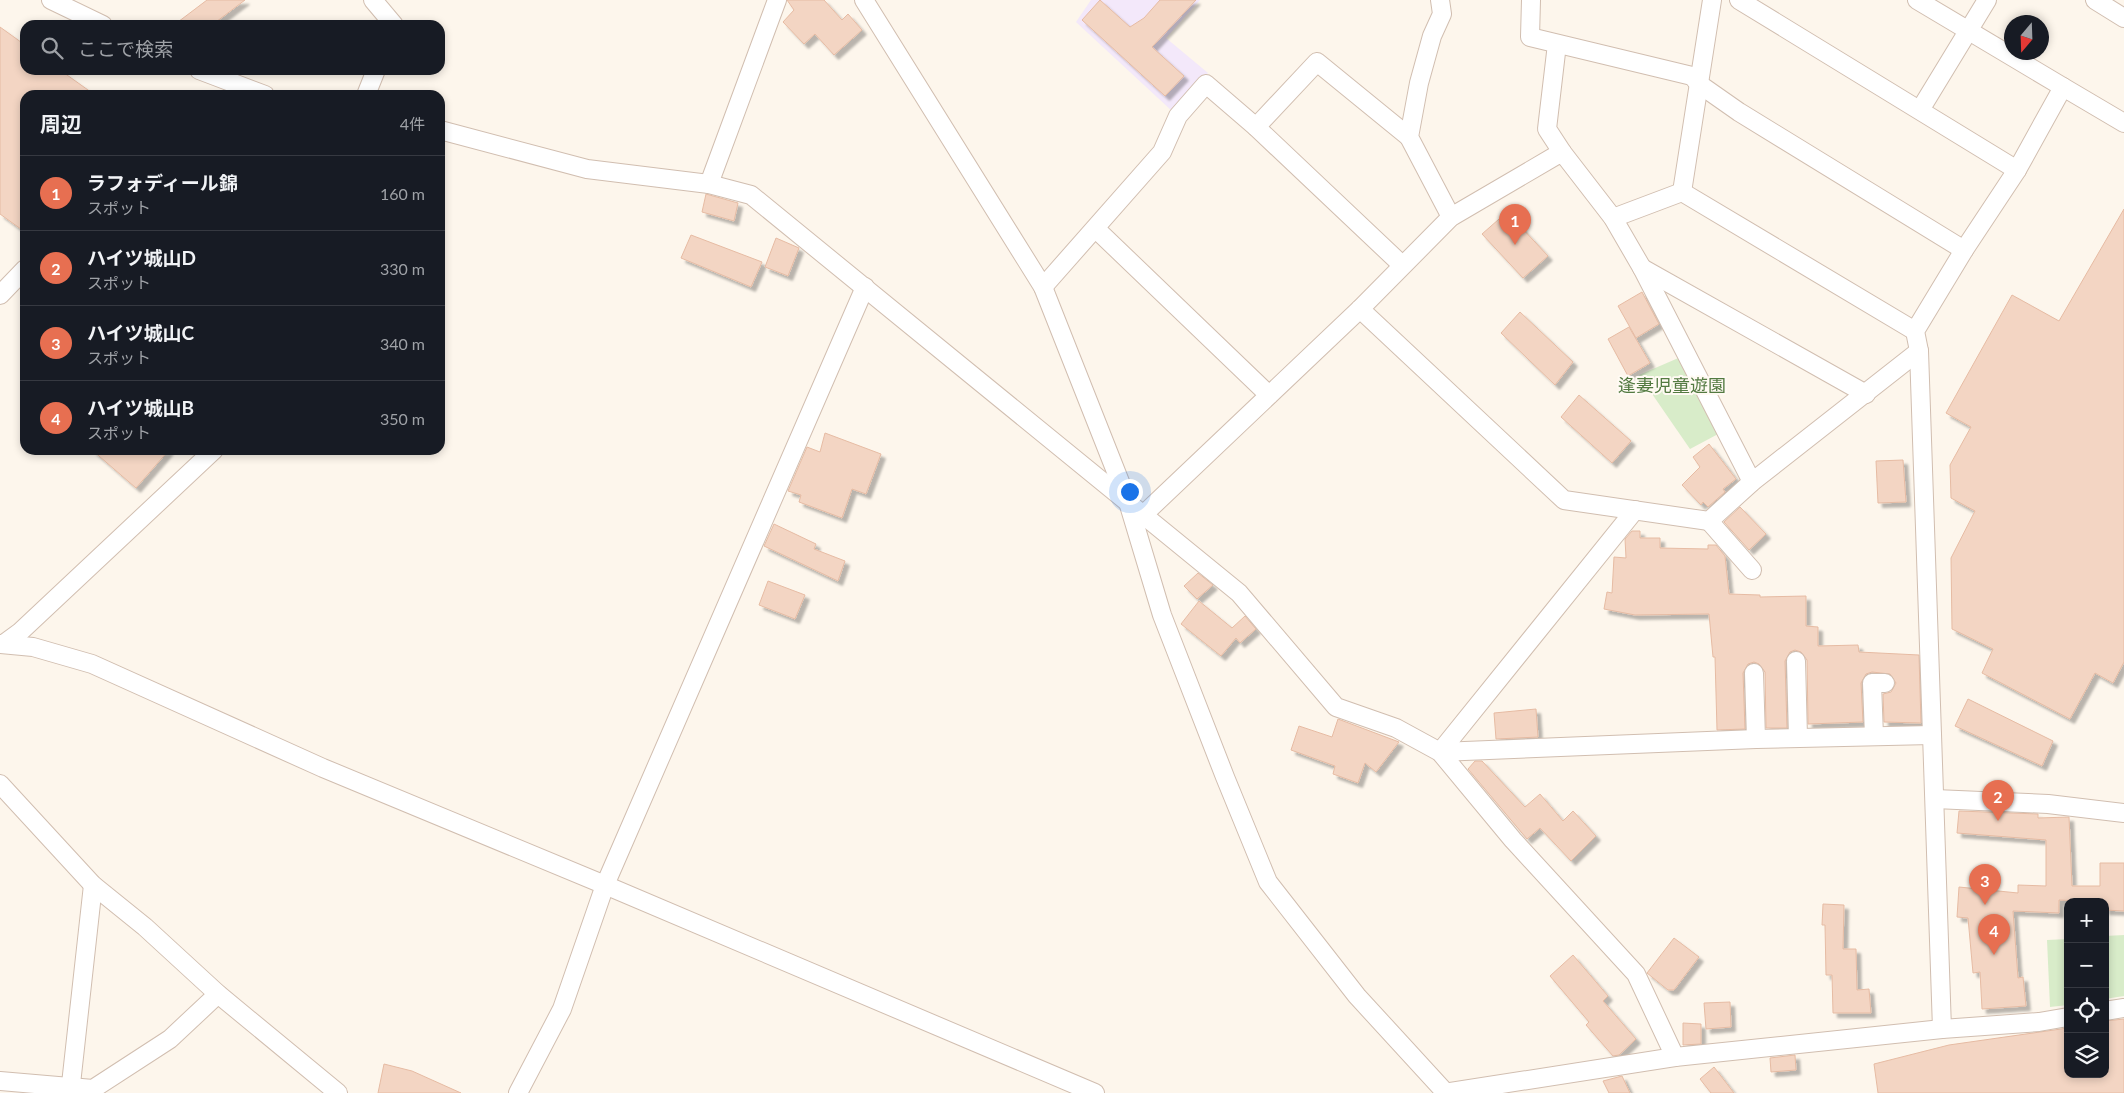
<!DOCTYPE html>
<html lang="ja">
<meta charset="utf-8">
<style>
body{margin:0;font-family:Lato,"Noto Sans JP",sans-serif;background:#20242c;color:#f1f3f6}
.controls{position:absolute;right:15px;bottom:15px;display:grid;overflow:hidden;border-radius:10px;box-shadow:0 2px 8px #0003}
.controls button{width:45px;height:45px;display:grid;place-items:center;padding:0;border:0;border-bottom:1px solid #363941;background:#171b24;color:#f1f3f6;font:25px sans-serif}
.compass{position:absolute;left:2004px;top:15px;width:45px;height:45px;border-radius:50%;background:#171b24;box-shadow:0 2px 8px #0003;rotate:199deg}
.you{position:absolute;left:1129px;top:491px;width:18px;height:18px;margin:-12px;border:4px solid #fff;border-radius:50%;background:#1a73e8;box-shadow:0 0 0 8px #1a73e833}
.badge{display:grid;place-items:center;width:32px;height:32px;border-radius:50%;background:#e76f51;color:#fff;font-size:16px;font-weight:700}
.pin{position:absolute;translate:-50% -41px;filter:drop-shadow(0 1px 2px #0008)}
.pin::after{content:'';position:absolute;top:26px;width:18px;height:15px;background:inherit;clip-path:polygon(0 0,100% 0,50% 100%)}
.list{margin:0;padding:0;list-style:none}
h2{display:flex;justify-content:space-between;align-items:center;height:65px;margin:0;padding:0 20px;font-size:21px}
h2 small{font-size:16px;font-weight:400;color:#9ea1a6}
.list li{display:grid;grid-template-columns:32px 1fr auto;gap:15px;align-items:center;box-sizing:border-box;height:75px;padding:0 20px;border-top:1px solid #363941}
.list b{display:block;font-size:19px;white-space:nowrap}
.list p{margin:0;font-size:16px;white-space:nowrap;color:#9ea1a6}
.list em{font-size:16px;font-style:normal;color:#9ea1a6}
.icon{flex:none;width:28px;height:28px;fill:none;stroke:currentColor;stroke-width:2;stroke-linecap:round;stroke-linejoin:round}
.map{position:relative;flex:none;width:2124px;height:1093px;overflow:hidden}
.search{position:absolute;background:#171b24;box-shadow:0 2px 8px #0003;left:20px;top:20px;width:425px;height:55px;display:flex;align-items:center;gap:12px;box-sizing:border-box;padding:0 18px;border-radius:15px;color:#9ea1a6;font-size:19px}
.panel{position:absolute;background:#171b24;box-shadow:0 2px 8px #0003;left:20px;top:90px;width:425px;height:365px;border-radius:15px}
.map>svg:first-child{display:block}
</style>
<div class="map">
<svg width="2124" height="1093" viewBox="0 0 2124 1093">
<defs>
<filter id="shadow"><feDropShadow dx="4.5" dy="4.5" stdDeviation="1" flood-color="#0004"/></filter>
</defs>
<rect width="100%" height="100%" fill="#fdf6ec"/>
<!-- education -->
<path fill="#f3e8fa" d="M1091,0H1200L1166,38L1208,73L1172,111L1076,22Z"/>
<!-- green -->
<g fill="#d8ecc9">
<path d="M1683,356L1720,433L1690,449L1639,375Z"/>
<path d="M2124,935V996L2105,999V936Z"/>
<path d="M2068,939V1005L2050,1007L2047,940Z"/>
</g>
<!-- building -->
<g fill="#f3d5c3" stroke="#e6bba3" filter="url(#shadow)">
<path d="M207,0H245L212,25H174Z"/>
<path d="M787,0H824L842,20L848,14L862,30L834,55L815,34L804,44L783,22L794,10Z"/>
<path d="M1100,0L1130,27L1144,18L1160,0H1196L1152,47L1184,76L1165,96L1082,20Z"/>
<path d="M0,27L25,45V70H60L95,95H25V232L0,214Z"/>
<path d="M706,194L738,203L734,221L702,212Z"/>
<path d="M2124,209V662L2113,683L2095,673L2070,719L1982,673L1993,649L1952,629L1951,558L1975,511L1951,498L1950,465L1971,427L1946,413L2012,295L2059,321Z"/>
<path d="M1507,212L1548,256L1523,278L1482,234Z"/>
<path d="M691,235L762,262L751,287L681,258Z"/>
<path d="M776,238L799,248L788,276L765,267Z"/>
<path d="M1642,292L1659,324L1636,338L1618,306Z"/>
<path d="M1520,312L1573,362L1555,385L1501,333Z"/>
<path d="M1629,327L1650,363L1628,376L1608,339Z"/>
<path d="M1579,395L1631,441L1612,463L1561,417Z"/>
<path d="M825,433L881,454L866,494L852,489L842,518L799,502L801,495L788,491L807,447L820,452Z"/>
<path d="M1709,444L1736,479L1723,489L1725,492L1708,507L1703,502L1701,505L1682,485L1700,467L1693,457Z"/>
<path d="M92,450H169L136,488Z"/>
<path d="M1903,460L1906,502L1878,503L1876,461Z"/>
<path d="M1740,507L1766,534L1749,550L1724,522Z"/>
<path d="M774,524L816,544L814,549L845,561L838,581L764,546Z"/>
<path d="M1632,531H1640V538H1660V548L1708,549V545H1716L1725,556L1729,594L1760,595V597L1806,596V626L1818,627V646L1858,645L1859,652L1919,655L1921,723L1884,722L1883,694L1891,692L1896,683L1890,674L1872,672L1866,674L1861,683L1863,722L1808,724L1807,660L1801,652L1795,650L1790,652L1785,661L1787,728H1766L1765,672L1759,664L1754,662L1748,664L1743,673L1745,729L1717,730L1715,657H1713L1709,614L1635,615L1604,609L1607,592L1612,593L1614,557L1626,558L1625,539Z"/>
<path d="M1198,573L1213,585L1197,599L1184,586Z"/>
<path d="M768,581L805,595L795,619L759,605Z"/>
<path d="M1199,601L1232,628L1245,616L1256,629L1240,643L1236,638L1221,656L1181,624Z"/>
<path d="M1968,699L2053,741L2042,766L1955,726Z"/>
<path d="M1536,709L1538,737L1496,739L1494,713Z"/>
<path d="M1338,719L1399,742L1376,772L1365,763L1358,783L1333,774L1335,766L1291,750L1299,726L1332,737Z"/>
<path d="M1475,761H1482L1525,807L1540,794L1563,821L1573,811L1596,836L1571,861L1540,828L1527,839L1468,769Z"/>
<path d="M1959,811L2038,814V818L2069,817L2072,886H2100V863H2124V911L2105,910V902L2059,900V913L2013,911L2018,978L2023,977L2026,1006L1982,1009L1980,972L1973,973L1968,918L1957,917L1959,887L2018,893V885L2046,886V840L1957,833Z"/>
<path d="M1823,904L1844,905L1843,949H1856L1857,990L1869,989L1871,1013H1833L1832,975H1826L1825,925H1822Z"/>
<path d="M1674,938L1699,957L1674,990H1668L1647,973Z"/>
<path d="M1573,955L1608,996L1603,1001L1636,1039L1619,1055L1613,1056L1586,1025L1589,1022L1550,976Z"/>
<path d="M1730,1002L1731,1027L1706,1029L1704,1003Z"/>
<path d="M2124,1019V1093H1878L1874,1064L1949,1045L2068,1028V1074H2105V1021Z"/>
<path d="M1683,1023L1701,1024V1044L1683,1045Z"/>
<path d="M1795,1055L1796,1070L1771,1072L1770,1058Z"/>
<path d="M384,1064L412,1071L461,1093H378Z"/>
<path d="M1714,1067L1734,1093H1711L1700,1079Z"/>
<path d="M1622,1076L1630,1093H1609L1603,1081Z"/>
</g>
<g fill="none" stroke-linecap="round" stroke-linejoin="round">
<defs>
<g id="minor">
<path d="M51,0L103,25"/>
<path d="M373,0L394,25"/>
<path d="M864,0L1043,287L1128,502L1162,615L1225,777L1268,882L1357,996L1446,1093"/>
<path d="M1440,0L1442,14L1432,36L1419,83L1409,137L1451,217"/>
<path d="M1531,0L1530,37L1692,76L1699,84L1739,112L1964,250"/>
<path d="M1739,0L2017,170"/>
<path d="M1917,0L2063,87"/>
<path d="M2095,0L2124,18"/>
<path d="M1557,44L1547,129L1562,152"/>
<path d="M199,70L265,95"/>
<path d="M366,95L376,70"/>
<path d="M1920,110L1987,0"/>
<path d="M1256,127L1317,62L1409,137"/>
<path d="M440,130L587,169L709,184L751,195L1239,593L1336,707L1396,728L1440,752L1513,840L1636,974L1675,1057"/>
<path d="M709,184L777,0"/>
<path d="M1682,192L1915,331"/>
<path d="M1682,192L1712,0"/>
<path d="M1613,218L1682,192"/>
<path d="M1096,229L1269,395"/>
<path d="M1642,268L1866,394"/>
<path d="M1043,287L1162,152L1178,116L1206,84L1256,127L1402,265"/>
<path d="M0,295L25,269"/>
<path d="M1360,309L1564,500L1709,521L1752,482L1919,351"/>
<path d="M1143,515L1360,309L1451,217L1562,152L1613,218L1642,268L1752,482"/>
<path d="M1709,521L1752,570"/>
<path d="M5,643L20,632L214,450"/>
<path d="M0,644L33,647L92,664L323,768L605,885L1095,1093"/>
<path d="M1796,661L1798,737"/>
<path d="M1754,673L1756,739"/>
<path d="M1874,736L1872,683H1885"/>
<path d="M1440,752L1756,739L1932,735"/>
<path d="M1440,752L1635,510"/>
<path d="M0,784L93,885L145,927L218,994L338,1093"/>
<path d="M1935,799L2048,804L2124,813"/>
<path d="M2105,1011L2124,1008"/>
<path d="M1942,1029L1919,351L1915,331L1964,250L2017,170L2063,87L2124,123"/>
<path d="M0,1081L93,1089L170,1039L218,994"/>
<path d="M70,1093L93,885"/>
<path d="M518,1093L562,1009L605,885L865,287"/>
<path d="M1444,1093L1675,1057L1942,1029L2039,1022L2068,1017"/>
</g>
</defs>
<!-- minor casing -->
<use href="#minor" stroke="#d1beb0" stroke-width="20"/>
<!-- minor -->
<use href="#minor" stroke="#fff" stroke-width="18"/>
</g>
<g text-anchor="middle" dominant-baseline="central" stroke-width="4" stroke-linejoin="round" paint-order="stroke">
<!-- park labels -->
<g font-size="18" fill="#537a41" stroke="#fffaf3">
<text x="1672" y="385">逢妻児童遊園</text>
</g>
</g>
</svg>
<div class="controls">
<button>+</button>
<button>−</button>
<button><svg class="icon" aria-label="locate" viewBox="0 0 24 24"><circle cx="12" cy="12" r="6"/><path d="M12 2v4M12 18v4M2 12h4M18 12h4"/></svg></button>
<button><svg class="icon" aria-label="layers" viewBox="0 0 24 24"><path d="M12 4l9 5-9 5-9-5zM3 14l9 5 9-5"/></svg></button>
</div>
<svg class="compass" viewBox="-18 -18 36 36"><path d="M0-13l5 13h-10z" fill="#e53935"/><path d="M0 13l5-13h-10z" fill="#9ea1a6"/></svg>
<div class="you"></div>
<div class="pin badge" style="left:1515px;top:245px">1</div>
<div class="pin badge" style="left:1998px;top:821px">2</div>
<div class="pin badge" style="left:1985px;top:905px">3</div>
<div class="pin badge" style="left:1994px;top:955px">4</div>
<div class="search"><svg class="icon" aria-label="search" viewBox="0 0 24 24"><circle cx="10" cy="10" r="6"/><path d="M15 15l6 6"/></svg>ここで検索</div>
<section class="panel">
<h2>周辺<small>4件</small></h2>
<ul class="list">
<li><span class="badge">1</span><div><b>ラフォディール錦</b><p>スポット</p></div><em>160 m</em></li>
<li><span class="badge">2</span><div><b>ハイツ城山D</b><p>スポット</p></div><em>330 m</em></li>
<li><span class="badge">3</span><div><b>ハイツ城山C</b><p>スポット</p></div><em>340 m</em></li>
<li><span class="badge">4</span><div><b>ハイツ城山B</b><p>スポット</p></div><em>350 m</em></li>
</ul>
</section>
</div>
